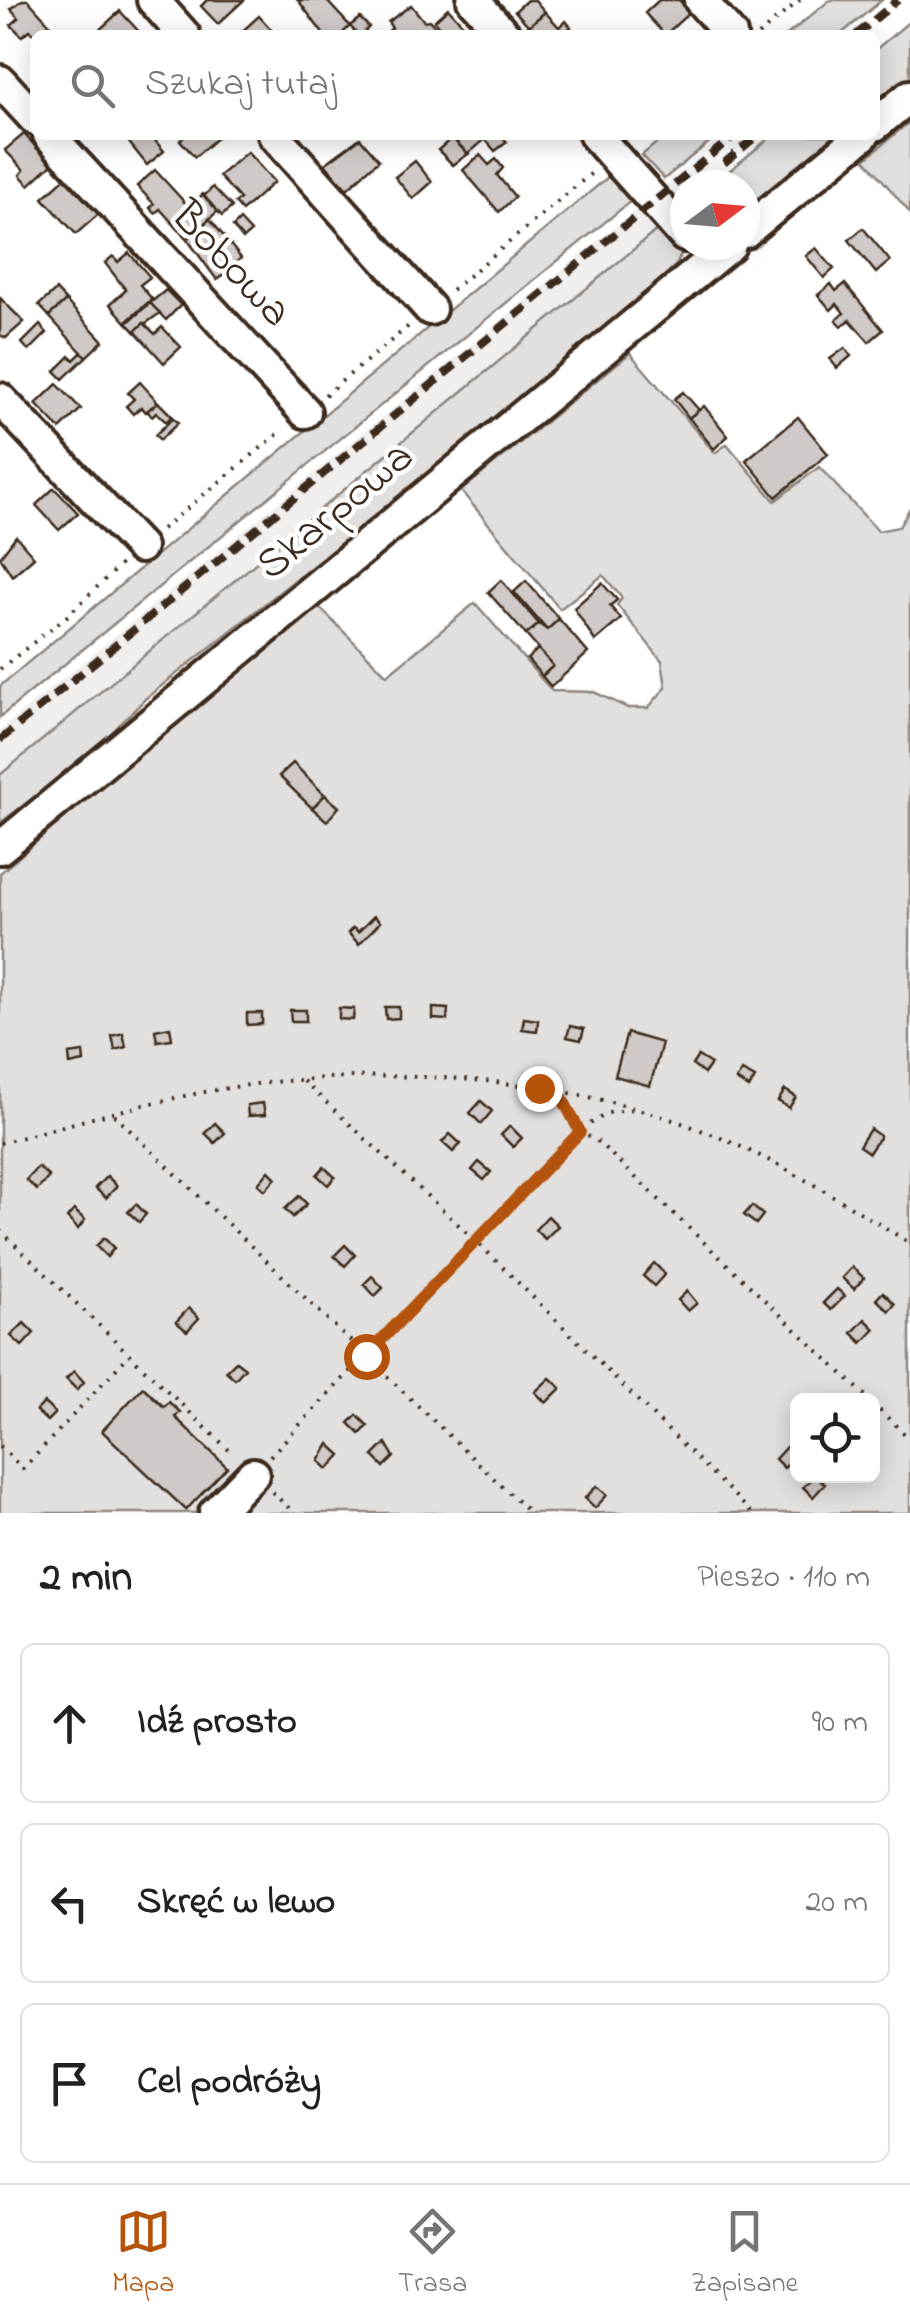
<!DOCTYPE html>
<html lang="pl">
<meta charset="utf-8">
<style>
body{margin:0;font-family:"Indie Flower",sans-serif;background:#f6f6f6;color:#202124}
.controls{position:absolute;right:30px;bottom:30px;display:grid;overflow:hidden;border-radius:15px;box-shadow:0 5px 25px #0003}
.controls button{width:90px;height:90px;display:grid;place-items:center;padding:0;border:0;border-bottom:2px solid #e0e0e0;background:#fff;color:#202124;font:50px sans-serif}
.compass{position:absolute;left:670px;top:170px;width:90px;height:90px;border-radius:50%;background:#fff;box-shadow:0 5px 25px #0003;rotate:74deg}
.stop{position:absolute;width:30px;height:30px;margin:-22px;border:8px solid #b45309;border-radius:50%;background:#fff}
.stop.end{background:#b45309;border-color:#fff;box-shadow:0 2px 10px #0008}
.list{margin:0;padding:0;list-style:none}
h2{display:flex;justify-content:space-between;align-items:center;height:130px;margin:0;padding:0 40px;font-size:42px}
h2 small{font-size:32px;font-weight:400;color:#757577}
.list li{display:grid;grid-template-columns:65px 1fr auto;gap:30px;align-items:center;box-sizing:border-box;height:160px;margin:0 20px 20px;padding:0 20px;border:2px solid #e0e0e0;border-radius:15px}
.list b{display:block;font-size:38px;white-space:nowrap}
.list em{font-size:32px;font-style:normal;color:#757577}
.icon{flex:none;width:55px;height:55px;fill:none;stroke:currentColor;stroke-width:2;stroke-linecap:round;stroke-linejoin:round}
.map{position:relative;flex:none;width:910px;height:1513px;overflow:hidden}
.search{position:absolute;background:#fff;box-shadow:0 5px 25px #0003;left:30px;right:30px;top:30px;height:110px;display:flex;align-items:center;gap:25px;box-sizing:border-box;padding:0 35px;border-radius:15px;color:#757577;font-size:38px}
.sheet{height:670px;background:#fff}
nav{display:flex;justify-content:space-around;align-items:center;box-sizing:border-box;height:140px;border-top:2px solid #e0e0e0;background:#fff;font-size:28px;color:#757577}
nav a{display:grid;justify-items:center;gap:5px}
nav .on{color:#b45309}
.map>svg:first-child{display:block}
</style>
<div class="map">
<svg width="910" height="1513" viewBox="0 0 910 1513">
<rect width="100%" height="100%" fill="#fff"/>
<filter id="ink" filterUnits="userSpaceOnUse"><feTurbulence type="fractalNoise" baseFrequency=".01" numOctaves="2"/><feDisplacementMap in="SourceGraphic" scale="20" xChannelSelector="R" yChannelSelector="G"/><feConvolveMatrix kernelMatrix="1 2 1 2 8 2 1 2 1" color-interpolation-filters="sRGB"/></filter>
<g filter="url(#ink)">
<!-- built -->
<path fill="#f1efee" d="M643,204L663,225L0,775V730Z"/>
<!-- green -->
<g fill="#e2e0de" stroke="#8e857e" stroke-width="2.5" fill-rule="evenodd">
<path d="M830,0H882L840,35H787Z"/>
<path d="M910,21V82L875,110V50Z"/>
<path d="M908,123L910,125V213L865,159Z"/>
<path d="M666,135H718L664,179L642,155Z"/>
<path d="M773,135H844L745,213V185H712Z"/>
<path d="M614,172L637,196L0,717V686Z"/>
<path d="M663,225L681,254L677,264L583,351L145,699L88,757L0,823V775Z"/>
<path d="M630,353L715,453L727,444L775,501L819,467L878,531L899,527L910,508V1513H0V873L315,603L387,675L475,603L552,691L594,692L628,708H648L666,687L662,661L617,605L622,598L603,575L560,609L461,491ZM798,1400H872V1476H798Z"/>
</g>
<!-- building -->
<g fill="#cfcac7" stroke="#3b2a1e" stroke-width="2.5">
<path d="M22,0H28L55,30L35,36L30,30L22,36L11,25L19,18L11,9Z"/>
<path d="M207,0H244L218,24L201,6Z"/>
<path d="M298,0H326L350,26L341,35H324Z"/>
<path d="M527,0H535L545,12L529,26L515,11Z"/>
<path d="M659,0H679L690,12L665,35L645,13Z"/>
<path d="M411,5L424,21L429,20L443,35H384L392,28L388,22Z"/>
<path d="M448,8L468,30L463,35H447L434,21Z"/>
<path d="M120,11L142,35H95V34Z"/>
<path d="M545,12L559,27L566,21L571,27L561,35H537L529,26Z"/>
<path d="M259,16L276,35H238Z"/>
<path d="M360,18L369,27L365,31L368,35H358L350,26Z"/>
<path d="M24,134L52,164L29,185L20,175L24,170L5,150Z"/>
<path d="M123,135H150L164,151L147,165Z"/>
<path d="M185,135H220L195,157L180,140Z"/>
<path d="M467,135H490L468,154L457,143Z"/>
<path d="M490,135H501L507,142L495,151L485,139Z"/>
<path d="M360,138L379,160L347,189L325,164Z"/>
<path d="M452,138L468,154L453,165L438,150Z"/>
<path d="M247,152L274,182L242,211L235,203L240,199L219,176Z"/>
<path d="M480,155L489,165L496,159L503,168L497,175L515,197L499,212L463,170Z"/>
<path d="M415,161L432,182L413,199L395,177Z"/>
<path d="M155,170L189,207L203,194L218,211L187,239L160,209L155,213L150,208L154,204L137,186Z"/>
<path d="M65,178L100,213L76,234L43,198Z"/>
<path d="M213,187L232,207L222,216L204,196Z"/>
<path d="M210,219L241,258L217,280L187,239Z"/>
<path d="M240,220L251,232L243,239L233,227Z"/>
<path d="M863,228L890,261L876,273L849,240Z"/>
<path d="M816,248L834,269L824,278L806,256Z"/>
<path d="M129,253L150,277L140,285L152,299L126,322L110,304L126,290L105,263L113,256L118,262Z"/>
<path d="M831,284L836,291L845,284L883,330L869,342L850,320L842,326L836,320L844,313L837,304L831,310L818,295Z"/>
<path d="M56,290L66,301L49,316L39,305Z"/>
<path d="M166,290L181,305L166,320L150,303Z"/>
<path d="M0,298L24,322L6,338L0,335Z"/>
<path d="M66,301L103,341L86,357L49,316Z"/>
<path d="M150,303L160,313L135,331L127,323Z"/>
<path d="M144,323L155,334L162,327L181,347L164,363L135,331Z"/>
<path d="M40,325L47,333L29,351L22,343Z"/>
<path d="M845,348L851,356L837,368L830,359Z"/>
<path d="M82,352L86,357L63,379L55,371L70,356L74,360Z"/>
<path d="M140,382L158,402L146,412L141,407L133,414L126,406L134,399L128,393Z"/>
<path d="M57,384L81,409L60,429L36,404Z"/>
<path d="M683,392L699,410L689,418L674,399Z"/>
<path d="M158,402L172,416L166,422L156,412L152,416L147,411Z"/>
<path d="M704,406L728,436L714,449L689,418Z"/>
<path d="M798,417L828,454L776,497L746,460Z"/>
<path d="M173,418L178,423L160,440L155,435Z"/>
<path d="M54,488L78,513L59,530L36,505Z"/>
<path d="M16,536L34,557L12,576L0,557Z"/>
<path d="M501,580L539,624L526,635L488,592Z"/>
<path d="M526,581L559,619L547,630L514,592Z"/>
<path d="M602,583L617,600L610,606L621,619L595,641L574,608Z"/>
<path d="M559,619L588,653L551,687L542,676L553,666L526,635L539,624L547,630Z"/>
<path d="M538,649L553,666L542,676L527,659Z"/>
<path d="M293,763L325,795L312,808L279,776Z"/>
<path d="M325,795L339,807L327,821L312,808Z"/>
<path d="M374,916L380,922L359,944L348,933L353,928L358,932Z"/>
<path d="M385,1007H399V1018L386,1019Z"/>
<path d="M339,1008L354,1009L353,1020L339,1019Z"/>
<path d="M433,1008L448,1009L447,1020L433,1019Z"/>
<path d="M290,1010H306V1021H291Z"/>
<path d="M247,1013H262V1024L247,1025Z"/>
<path d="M524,1018L538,1020L537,1031L522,1029Z"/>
<path d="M570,1026L584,1029L581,1040L567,1037Z"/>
<path d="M170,1027L172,1039L157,1041L155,1030Z"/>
<path d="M123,1033L126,1047L115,1050L112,1036Z"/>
<path d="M627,1033L662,1043L650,1086L615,1076Z"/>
<path d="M83,1052L84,1062L70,1065L69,1054Z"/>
<path d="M698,1056L711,1064L704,1074L692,1065Z"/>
<path d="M742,1071L755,1078L749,1088L736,1080Z"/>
<path d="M785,1090L796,1097L789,1108L778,1101Z"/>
<path d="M481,1101L492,1111L481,1124L470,1113Z"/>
<path d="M263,1103L265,1115L248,1116L247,1105Z"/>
<path d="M215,1123L225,1133L215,1143L205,1133Z"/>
<path d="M510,1126L522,1138L513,1147L501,1135Z"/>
<path d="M870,1129L880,1136L869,1153L859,1146Z"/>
<path d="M450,1134L461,1144L453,1152L442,1142Z"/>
<path d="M479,1162L491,1172L484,1180L472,1170Z"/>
<path d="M38,1167L49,1177L37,1190L26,1180Z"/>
<path d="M324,1167L335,1177L328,1185L317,1175Z"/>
<path d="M269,1171L276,1178L265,1190L258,1184Z"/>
<path d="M107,1176L117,1186L106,1198L95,1188Z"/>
<path d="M299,1196L307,1204L293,1217L285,1209Z"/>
<path d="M136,1204L146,1214L139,1222L128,1212Z"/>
<path d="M752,1206L763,1215L756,1224L744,1215Z"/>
<path d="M74,1210L85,1220L78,1229L67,1218Z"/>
<path d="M548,1216L558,1226L545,1239L535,1230Z"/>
<path d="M104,1238L114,1248L107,1257L96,1246Z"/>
<path d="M345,1245L355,1255L345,1266L334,1256Z"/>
<path d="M654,1263L665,1274L654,1286L643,1276Z"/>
<path d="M852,1267L864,1278L854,1289L842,1278Z"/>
<path d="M372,1276L383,1288L375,1296L364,1284Z"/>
<path d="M837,1289L845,1296L831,1310L823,1303Z"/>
<path d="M687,1291L697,1303L688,1311L678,1300Z"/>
<path d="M883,1292L895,1304L889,1311L876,1299Z"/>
<path d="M189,1308L199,1318L187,1331L176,1322Z"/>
<path d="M865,1319L875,1329L862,1343L852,1333Z"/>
<path d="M24,1323L34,1333L22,1346L11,1336Z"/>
<path d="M236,1361L245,1368L235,1379L226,1371Z"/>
<path d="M74,1371L84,1382L77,1390L66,1379Z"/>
<path d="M550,1378L561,1388L546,1403L535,1392Z"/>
<path d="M143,1387L164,1407L169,1402L180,1412L175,1417L227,1467L186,1510L102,1431Z"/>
<path d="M44,1403L55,1413L47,1421L36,1411Z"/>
<path d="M357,1415L368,1426L360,1434L349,1423Z"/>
<path d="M386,1443L394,1457L384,1467L373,1456Z"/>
<path d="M329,1444L341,1455L328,1469L319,1461Z"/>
<path d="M787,1446L797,1455L784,1468L775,1459Z"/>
<path d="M815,1476L825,1484L813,1497L803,1487Z"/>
<path d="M597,1486L607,1495L595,1508L585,1498Z"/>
</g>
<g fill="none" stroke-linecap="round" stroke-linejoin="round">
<defs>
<g id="minor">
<path d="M153,0L184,35"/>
<path d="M473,0L505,35"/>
<path d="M700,0L731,35"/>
<path d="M0,81L35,119"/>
<path d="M875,125L910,96"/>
<path d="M49,135L305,412"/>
<path d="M274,135L430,309"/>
<path d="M595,135L685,236"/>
<path d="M745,232L863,135"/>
<path d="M0,399L140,547"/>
<path d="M0,848L730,245"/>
<path d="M215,1513L253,1474"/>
</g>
</defs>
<!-- minor casing -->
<use href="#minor" stroke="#3b2a1e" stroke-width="38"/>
<!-- path -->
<g stroke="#3b2a1e" stroke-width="4" stroke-dasharray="2.5 8" stroke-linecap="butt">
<path d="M758,35L800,0"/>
<path d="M452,290L594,171"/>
<path d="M325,395L410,325"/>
<path d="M162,529L283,430"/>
<path d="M0,669L67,616L121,564"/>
<path d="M303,1081L476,1241L752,1513"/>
<path d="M561,1094L577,1132L595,1139L870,1400"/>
<path d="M114,1115L530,1513"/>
<path d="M0,1143C87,1120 175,1093 265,1083C423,1066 594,1080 739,1146C799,1173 854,1209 910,1243"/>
<path d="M0,1230L233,1454"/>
<path d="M872,1403L910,1439"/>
<path d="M0,1446L23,1469L129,1355"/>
<path d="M270,1456L577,1132L608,1113L635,1109"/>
<path d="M272,1492L294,1513"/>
</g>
<!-- minor -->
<use href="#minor" stroke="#fff" stroke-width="30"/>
<!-- rail -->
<g stroke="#3b2a1e" stroke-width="8" stroke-dasharray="15 8" stroke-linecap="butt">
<path d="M856,35L898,0"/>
<path d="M724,163L758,135"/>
<path d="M0,740L735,135"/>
</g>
</g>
</g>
<g fill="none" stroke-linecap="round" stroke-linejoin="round" filter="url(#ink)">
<!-- route -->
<path stroke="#b45309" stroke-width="12" d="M366,1356L580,1132L559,1092L539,1088"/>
</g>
<g text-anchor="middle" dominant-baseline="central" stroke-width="9" stroke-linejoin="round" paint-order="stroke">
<!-- street labels -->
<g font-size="45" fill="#3b2a1e" stroke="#fff">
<text transform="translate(230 265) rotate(47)">Bobowa</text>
<text transform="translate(336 512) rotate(-40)">Skarpowa</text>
</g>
</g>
</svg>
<div class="controls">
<button><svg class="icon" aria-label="locate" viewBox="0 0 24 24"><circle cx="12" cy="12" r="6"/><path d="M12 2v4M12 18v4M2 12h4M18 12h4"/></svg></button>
</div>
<svg class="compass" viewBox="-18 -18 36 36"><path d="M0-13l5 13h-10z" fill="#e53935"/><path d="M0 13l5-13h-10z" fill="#757577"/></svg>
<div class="stop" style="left:366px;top:1356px"></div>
<div class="stop end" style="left:539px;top:1088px"></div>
<div class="search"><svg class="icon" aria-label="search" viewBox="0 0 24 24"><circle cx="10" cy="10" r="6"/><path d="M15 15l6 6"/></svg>Szukaj tutaj</div>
</div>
<section class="sheet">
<h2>2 min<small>Pieszo · 110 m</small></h2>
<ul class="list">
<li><svg class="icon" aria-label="ahead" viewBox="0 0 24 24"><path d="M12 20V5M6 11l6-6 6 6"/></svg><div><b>Idź prosto</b></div><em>90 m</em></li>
<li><svg class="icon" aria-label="left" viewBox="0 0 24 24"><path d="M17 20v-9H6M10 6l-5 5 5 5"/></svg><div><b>Skręć w lewo</b></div><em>20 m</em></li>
<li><svg class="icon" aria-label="arrive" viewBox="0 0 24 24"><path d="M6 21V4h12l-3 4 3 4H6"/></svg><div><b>Cel podróży</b></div></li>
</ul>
</section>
<nav>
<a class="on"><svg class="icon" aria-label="map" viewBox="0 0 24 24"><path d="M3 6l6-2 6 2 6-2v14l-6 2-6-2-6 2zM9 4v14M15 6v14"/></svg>Mapa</a>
<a><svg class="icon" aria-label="directions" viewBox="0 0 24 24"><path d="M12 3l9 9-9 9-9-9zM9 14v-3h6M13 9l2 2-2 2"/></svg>Trasa</a>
<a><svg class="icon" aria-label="saved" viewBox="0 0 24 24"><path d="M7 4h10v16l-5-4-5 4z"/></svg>Zapisane</a>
</nav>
